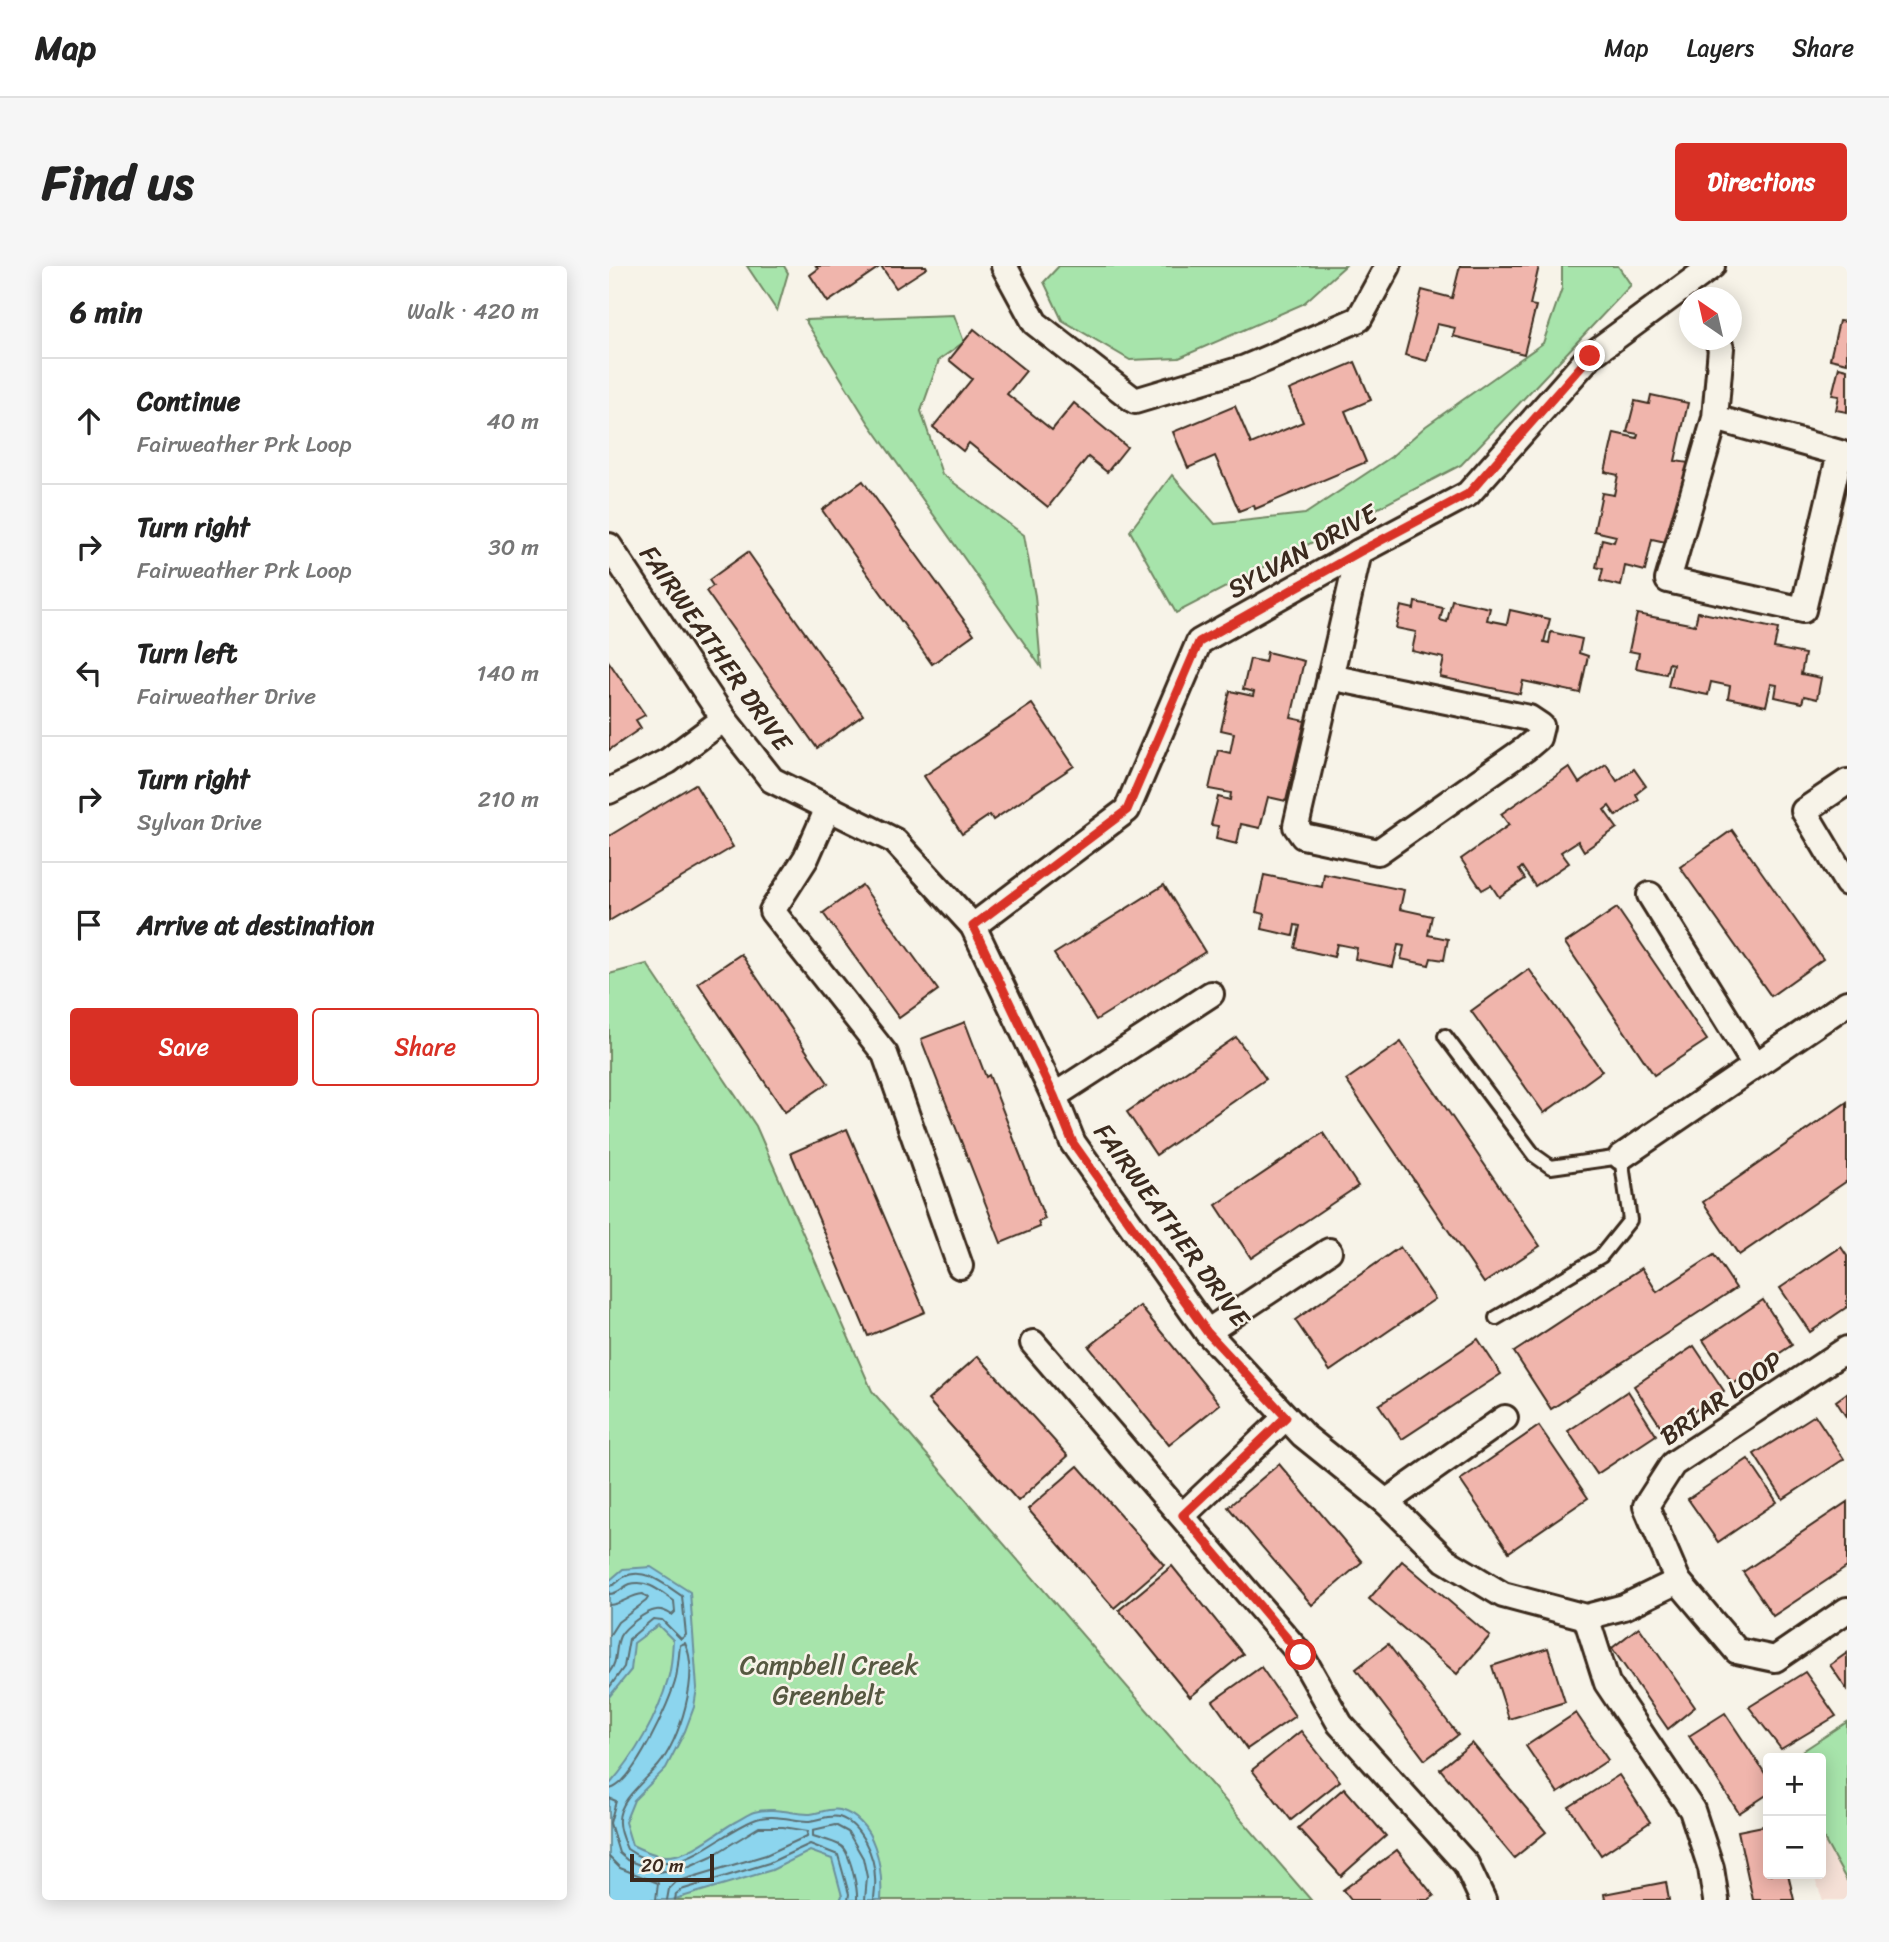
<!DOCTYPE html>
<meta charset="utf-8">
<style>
body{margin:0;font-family:Sriracha,sans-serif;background:#f6f6f6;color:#222}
.controls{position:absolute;right:21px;bottom:21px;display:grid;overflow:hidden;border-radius:7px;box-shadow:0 4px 18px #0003}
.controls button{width:63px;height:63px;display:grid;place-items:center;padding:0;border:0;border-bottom:2px solid #e0e0e0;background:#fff;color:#222;font:35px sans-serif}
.compass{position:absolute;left:1070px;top:21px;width:63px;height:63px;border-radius:50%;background:#fff;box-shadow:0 4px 18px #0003;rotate:326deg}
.scale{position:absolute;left:21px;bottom:18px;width:84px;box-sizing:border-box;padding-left:7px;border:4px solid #3b2a1e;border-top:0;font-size:19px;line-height:24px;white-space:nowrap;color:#3b2a1e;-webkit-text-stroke:5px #f7f3e8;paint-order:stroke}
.stop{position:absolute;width:21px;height:21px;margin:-16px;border:5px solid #d93025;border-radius:50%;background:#fff}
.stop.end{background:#d93025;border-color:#fff;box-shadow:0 2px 7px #0008}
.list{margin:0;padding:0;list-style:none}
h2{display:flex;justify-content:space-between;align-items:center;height:91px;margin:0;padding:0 28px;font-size:30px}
h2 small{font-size:23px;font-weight:400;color:#767676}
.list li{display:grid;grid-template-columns:46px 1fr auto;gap:21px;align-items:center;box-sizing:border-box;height:126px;padding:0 28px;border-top:2px solid #e0e0e0}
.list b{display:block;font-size:26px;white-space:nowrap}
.list p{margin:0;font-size:23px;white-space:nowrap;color:#767676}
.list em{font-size:23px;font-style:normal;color:#767676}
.actions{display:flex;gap:14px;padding:21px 28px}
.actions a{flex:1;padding:16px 0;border:2px solid #d93025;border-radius:7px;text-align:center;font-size:24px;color:#d93025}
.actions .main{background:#d93025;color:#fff}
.icon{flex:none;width:38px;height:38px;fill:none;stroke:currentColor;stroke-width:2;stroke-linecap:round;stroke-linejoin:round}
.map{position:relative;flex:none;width:1238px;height:1634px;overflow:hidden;border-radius:7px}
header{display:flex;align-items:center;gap:42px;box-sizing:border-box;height:98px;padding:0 35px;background:#fff;border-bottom:2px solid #e0e0e0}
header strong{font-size:33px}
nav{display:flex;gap:38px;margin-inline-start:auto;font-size:24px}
.intro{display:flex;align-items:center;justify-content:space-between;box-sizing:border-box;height:168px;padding:0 42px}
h1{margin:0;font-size:49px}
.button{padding:18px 32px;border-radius:7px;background:#d93025;color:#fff;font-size:24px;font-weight:700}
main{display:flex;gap:42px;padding:0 42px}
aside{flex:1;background:#fff;border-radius:7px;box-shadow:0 4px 18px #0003}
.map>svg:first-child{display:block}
</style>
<header>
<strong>Map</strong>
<nav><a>Map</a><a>Layers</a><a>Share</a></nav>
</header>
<div class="intro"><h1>Find us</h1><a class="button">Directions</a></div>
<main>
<aside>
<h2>6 min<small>Walk · 420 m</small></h2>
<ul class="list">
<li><svg class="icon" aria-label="ahead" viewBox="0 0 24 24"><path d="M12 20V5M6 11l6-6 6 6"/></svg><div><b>Continue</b><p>Fairweather Prk Loop</p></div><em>40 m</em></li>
<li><svg class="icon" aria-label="right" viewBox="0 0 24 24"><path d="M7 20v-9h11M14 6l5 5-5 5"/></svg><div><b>Turn right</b><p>Fairweather Prk Loop</p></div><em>30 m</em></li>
<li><svg class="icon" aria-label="left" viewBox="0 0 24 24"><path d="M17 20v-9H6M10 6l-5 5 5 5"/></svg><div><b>Turn left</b><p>Fairweather Drive</p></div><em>140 m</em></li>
<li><svg class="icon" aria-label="right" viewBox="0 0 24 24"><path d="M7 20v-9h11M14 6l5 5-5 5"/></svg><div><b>Turn right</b><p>Sylvan Drive</p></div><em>210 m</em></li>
<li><svg class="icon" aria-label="arrive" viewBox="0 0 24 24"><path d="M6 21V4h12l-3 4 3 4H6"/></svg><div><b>Arrive at destination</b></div></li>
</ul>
<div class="actions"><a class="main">Save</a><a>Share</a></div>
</aside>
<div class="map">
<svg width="1238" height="1634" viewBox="0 0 1238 1634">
<rect width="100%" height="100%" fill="#f7f3e8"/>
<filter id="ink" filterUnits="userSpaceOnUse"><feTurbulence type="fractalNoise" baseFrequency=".0143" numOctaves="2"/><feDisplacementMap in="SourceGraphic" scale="14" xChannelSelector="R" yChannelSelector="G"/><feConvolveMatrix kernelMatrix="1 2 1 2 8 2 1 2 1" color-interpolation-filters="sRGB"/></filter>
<g filter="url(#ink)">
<!-- built -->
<path fill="#f5e0d6" d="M1238,1456V1634H1214L1204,1608H1212V1492H1183Z"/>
<!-- green -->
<g fill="#a7e4ab" stroke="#718764" stroke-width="2">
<path d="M138,0H175L179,7L168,45Z"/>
<path d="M450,0H736L694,38L570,92L521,94L453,54L435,16Z"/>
<path d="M953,0H1009L1022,19L852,199L567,347L521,265L563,209L606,258L696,248L782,191L817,160L934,77L953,22Z"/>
<path d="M345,49L355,76L330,94L312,145L333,208L415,269L426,330L432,401L259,156L196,54Z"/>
<path d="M38,698L147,860L263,1125L702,1634H0V708Z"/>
<path d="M1238,1456V1615L1212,1568V1492H1183Z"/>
</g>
<!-- water -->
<path fill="#8cd5ee" stroke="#6c919b" stroke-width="2" d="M42,1301L81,1326L88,1422L85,1441L76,1465L57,1502L25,1534L16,1556L23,1579C31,1583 40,1587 49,1589C76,1596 104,1568 126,1556C132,1553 139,1548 145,1546C162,1541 182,1547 199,1548C209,1548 221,1541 231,1544C267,1554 274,1602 272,1634H231L233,1630L223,1593L201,1585L163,1604L63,1634H0V1519C26,1490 48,1451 59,1413C63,1401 63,1387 64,1374L49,1359L25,1377L22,1404L0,1431V1315L14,1303Z"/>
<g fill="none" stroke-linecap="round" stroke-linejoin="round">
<!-- shore -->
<g stroke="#5b6e71" stroke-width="2">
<path d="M0,1320C8,1319 8,1315 15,1311C35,1300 56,1319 73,1330L77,1369L72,1373L53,1354L44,1353L20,1373L15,1401L0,1422"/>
<path d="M0,1328C10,1328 13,1321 21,1318C38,1313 52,1326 65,1335L66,1346L63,1349C58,1346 53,1343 47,1344C37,1345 16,1361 11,1370C5,1383 10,1394 0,1407"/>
<path d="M0,1339C14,1338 21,1329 34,1328L39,1332L37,1335L9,1356L0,1370"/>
<path d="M0,1523C23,1521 62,1434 67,1412C69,1401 70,1390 71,1379L76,1377C91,1409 71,1474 49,1500C36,1515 8,1535 10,1557C10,1566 15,1576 18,1583C68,1619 101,1572 145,1554C160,1547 182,1554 198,1555C208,1555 220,1548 230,1551C252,1558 266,1591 266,1612C267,1620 265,1627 265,1634"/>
<path d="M0,1532L7,1535L1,1557L10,1587L18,1594L49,1606L76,1602L103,1590L150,1561H174L199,1565L198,1570L157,1589L67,1616L60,1623L58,1634"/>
<path d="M0,1591L11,1602L49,1617L47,1634"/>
<path d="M66,1634L67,1628L72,1624L160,1597L201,1578L229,1589L240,1628L239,1634"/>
<path d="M248,1634C249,1623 241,1586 232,1580C224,1575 213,1573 204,1570V1564L226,1559L239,1566L254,1592L258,1611L256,1634"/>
</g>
</g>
<!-- building -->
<g fill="#f0b5ac" stroke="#3b2a1e" stroke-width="2">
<path d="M207,0H317L318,2L287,22L272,0L219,36L201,9L209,3Z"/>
<path d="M851,0H930L921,39L927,40L915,88L844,70L846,62L828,58L818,95L796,89L813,24L843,32Z"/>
<path d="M1230,55L1238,56V97L1221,93Z"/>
<path d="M365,63L417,105L398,128L443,164L465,137L518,181L498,206L479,191L439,241L360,177L354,185L324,161L363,113L340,94Z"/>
<path d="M746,96L762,134L736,145L757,196L646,243L645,239L630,245L606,190L579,202L564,166L626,140L642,178L694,156L680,124Z"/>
<path d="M1230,101L1238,103V146L1227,144L1230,130L1223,129Z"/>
<path d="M1042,129L1079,137L1066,195L1080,197L1061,277L1043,273L1036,305L1016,300L1012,320L991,315L994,303L987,301L993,273L1005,276L1007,270L985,265L993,227L1005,229L1009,209L996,206L1005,167L1028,172L1029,168L1018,166L1026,135L1040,138Z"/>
<path d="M254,215L365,368L323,398L213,244Z"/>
<path d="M139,286L254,449L208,482L97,325L104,320L100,314Z"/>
<path d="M843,334L881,342L878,354L898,358L901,344L941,353L935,376L940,377L942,366L973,373L970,387L979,390L971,427L914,415L911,428L831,411L835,392L803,385L807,366L787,362L792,340L805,343L806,336L834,342L831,354L838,356Z"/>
<path d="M1089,346L1169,363L1165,382L1196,388L1192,408L1212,412L1208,433L1195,430L1193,437L1166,431L1168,419L1162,418L1157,440L1119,432L1121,420L1102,416L1099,429L1059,421L1064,398L1060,397L1057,408L1027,402L1030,387L1020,385L1028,348L1086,359Z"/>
<path d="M658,386L695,395L682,452L696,455L677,535L659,531L651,562L632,558L628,578L607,573L609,560L602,559L609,531L621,534L622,527L600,523L609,484L621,487L625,467L612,464L621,425L644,430L645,426L634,423L641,393L656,396Z"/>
<path d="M0,396L36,449L27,454L32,462L0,484Z"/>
<path d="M423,438L465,500L384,554L381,549L353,568L315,510Z"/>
<path d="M997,498L1008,515L1025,503L1037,520L1027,528L1030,534L1007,550L1000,540L995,544L1008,562L975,585L969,575L952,586L960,597L926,620L913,601L910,604L916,613L890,631L882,619L873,624L852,593L900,559L892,548L960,501L970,517Z"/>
<path d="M86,518L124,581L0,655V570Z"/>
<path d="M1123,564L1214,693L1162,730L1071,601Z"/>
<path d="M715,608L795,624L791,643L823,650L819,669L839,673L835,694L822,692L820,699L792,693L795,680L789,679L784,701L746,693L748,682L728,678L725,691L686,682L691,660L686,659L684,670L653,663L656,648L647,646L655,609L713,621Z"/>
<path d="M253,619L329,724L290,752L214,647Z"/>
<path d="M555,619L596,686L487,754L445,688Z"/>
<path d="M1008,642L1098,774L1045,809L956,677Z"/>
<path d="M132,688L219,817L176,846L89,717Z"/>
<path d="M920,703L993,805L935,847L862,745Z"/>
<path d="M356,756L377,811L380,809L436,953L429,956L431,961L392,977L312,773Z"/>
<path d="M627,771L657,813L547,889L518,846Z"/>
<path d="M792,776L931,980L875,1017L737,814Z"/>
<path d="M1238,836V915L1130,989L1094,936Z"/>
<path d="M238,863L316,1046L259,1070L182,887Z"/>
<path d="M714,867L749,920L642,992L607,939Z"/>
<path d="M791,981L826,1033L721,1105L686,1054Z"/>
<path d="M1232,981L1238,990V1041L1201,1066L1171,1022Z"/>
<path d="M1105,989L1127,1022L942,1143L905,1086L1033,1002L1048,1026Z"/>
<path d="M1154,1034L1183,1079L1124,1118L1094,1074Z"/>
<path d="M531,1040L611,1138L560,1179L480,1081Z"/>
<path d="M869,1073L892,1108L793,1173L770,1139Z"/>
<path d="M1085,1080L1115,1125L1055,1165L1025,1120Z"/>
<path d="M369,1090L459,1190L409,1235L319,1134Z"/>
<path d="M1019,1125L1047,1169L988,1208L959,1165Z"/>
<path d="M1238,1127V1152L1227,1135Z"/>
<path d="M1206,1149L1235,1193L1174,1233L1145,1188Z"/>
<path d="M930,1160L979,1232L900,1286L851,1214Z"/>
<path d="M1139,1193L1168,1236L1109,1276L1079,1233Z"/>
<path d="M670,1198L753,1296L703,1339L619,1241Z"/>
<path d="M469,1200L555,1299L505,1342L419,1243Z"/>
<path d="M1238,1236V1301L1164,1350L1134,1306Z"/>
<path d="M793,1295L881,1370L848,1408L760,1333Z"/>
<path d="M563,1300L634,1388L581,1431L510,1344Z"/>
<path d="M1030,1361L1086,1441L1059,1463L1003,1382Z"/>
<path d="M779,1378L849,1469L816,1494L747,1403Z"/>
<path d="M939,1382L956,1436L900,1453L883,1400Z"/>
<path d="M1238,1387V1424L1221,1399Z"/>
<path d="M652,1401L686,1450L638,1483L604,1435Z"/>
<path d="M1196,1406L1227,1450L1172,1483L1140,1441Z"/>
<path d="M967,1447L999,1494L949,1527L917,1480Z"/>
<path d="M1116,1447L1159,1512V1528L1130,1547L1080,1470Z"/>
<path d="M692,1465L731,1515L682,1554L643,1504Z"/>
<path d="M863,1477L937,1566L905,1592L831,1503Z"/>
<path d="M1010,1509L1041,1556L992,1589L960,1541Z"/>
<path d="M735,1522L777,1570L732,1610L689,1562Z"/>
<path d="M1159,1559V1608H1179L1185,1634H1144L1129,1565Z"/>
<path d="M788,1584L825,1630L819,1634H742L734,1624Z"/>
<path d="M1057,1616L1060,1634H996L995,1628Z"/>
</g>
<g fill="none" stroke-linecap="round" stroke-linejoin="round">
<defs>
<path id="service" d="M836,770L925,889L942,901L1012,891L1021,954L992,990L887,1052"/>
<g id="minor">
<path d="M395,0L426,57L526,135L636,102L750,53L779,0"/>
<path d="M1106,152L1231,187L1194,344L1059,314L1106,152L1112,82L1108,74"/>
<path d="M0,280L115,453L163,514L286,575L364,660L445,830L464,877L598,1066L694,1169L777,1236L836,1294L894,1329L977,1351L1015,1341L1069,1315"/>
<path d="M721,411L920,452L932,460L929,472L916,483L769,586L694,570L687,560L750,286"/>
<path d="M1238,516L1195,545L1238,617"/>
<path d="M0,525L59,495L115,453"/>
<path d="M219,542L197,592L163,645L276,788L351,1000"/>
<path d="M1041,629L1146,799"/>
<path d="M364,660L518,544L590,376L750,286L859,228L981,90L1103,0"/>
<path d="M445,830L602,728"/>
<path d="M1012,891L1238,737"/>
<path d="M598,1066L720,985"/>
<path d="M424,1077L692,1389L731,1458L857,1598L874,1634"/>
<path d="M1238,1083L1064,1198L1037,1240L1069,1315L1128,1385L1166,1393L1238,1344"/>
<path d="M777,1236L896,1152"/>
<path d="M574,1249L677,1151"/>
<path d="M977,1351L998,1417L1083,1544L1102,1602L1107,1634"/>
</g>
</defs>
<!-- service casing -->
<use href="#service" stroke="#3b2a1e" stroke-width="18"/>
<!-- minor casing -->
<use href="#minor" stroke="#3b2a1e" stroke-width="30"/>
<!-- service -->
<use href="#service" stroke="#f7f3e8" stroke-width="12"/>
<!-- minor -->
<use href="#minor" stroke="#f7f3e8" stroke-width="24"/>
</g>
</g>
<g fill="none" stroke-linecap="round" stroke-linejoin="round" filter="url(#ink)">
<!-- route -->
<path stroke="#d93025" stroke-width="9" d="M692,1389L574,1249L677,1151L598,1066L464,877L445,830L364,660L518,544L590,376L750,286L859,228L981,90"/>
</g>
<g text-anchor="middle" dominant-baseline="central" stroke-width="5" stroke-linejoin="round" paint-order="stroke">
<!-- street labels -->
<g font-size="26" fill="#3b2a1e" stroke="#f7f3e8">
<text transform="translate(693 285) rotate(-29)">SYLVAN DRIVE</text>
<text transform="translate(107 382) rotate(55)">FAIRWEATHER DRIVE</text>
<text transform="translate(563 959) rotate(54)">FAIRWEATHER DRIVE</text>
<text transform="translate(1112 1132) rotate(-35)">BRIAR LOOP</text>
</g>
<!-- park labels -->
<g font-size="26" fill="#565841" stroke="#f7f3e8">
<text x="220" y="1399">Campbell Creek<tspan x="220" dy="30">Greenbelt</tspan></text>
</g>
</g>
</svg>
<div class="controls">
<button>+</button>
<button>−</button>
</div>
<svg class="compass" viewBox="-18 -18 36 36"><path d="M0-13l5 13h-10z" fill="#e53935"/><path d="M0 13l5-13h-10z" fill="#767676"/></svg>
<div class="scale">20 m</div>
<div class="stop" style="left:692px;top:1389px"></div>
<div class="stop end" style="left:981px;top:90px"></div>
</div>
</main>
